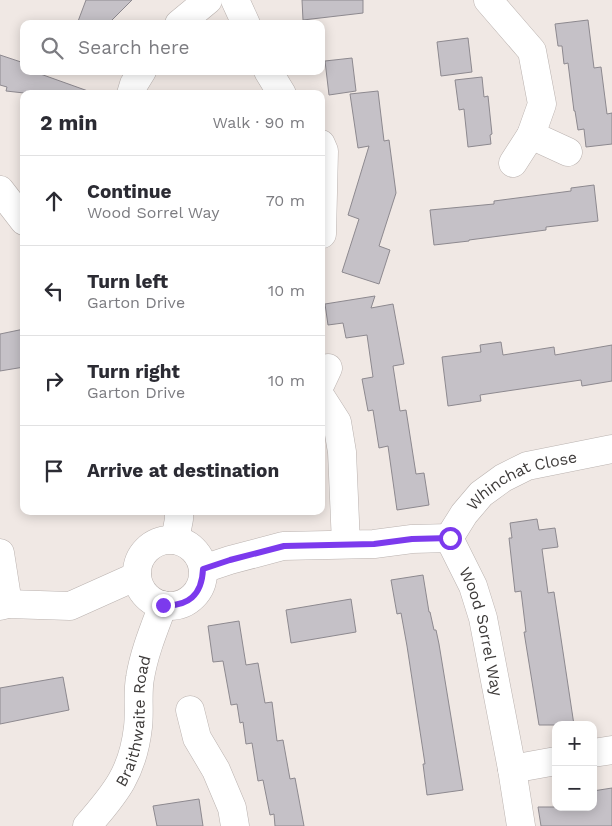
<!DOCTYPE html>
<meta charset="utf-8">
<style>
body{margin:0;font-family:"Work Sans",sans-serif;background:#f7f7f7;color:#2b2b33}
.controls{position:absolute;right:15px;bottom:15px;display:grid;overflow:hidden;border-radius:10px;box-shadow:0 2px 12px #0003}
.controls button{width:45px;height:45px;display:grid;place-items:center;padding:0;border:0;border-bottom:1px solid #e1e1e2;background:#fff;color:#2b2b33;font:25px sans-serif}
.stop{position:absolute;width:15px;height:15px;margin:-11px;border:4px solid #7c3aed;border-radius:50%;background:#fff}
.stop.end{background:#7c3aed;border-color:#fff;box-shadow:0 1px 5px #0008}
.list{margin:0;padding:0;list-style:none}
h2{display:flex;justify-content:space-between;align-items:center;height:65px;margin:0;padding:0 20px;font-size:21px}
h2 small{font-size:16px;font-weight:400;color:#7c7c81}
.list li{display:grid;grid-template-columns:32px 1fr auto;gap:15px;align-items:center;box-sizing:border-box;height:90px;padding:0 20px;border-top:1px solid #e1e1e2}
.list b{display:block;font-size:19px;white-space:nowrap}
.list p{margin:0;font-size:16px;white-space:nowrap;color:#7c7c81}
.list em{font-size:16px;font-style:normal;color:#7c7c81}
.icon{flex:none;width:28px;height:28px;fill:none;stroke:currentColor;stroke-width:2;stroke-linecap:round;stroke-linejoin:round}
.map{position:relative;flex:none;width:612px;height:826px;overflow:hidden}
.search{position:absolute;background:#fff;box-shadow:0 2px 12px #0003;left:20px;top:20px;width:305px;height:55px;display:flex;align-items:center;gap:12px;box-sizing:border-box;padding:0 18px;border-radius:10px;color:#7c7c81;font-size:19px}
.panel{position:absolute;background:#fff;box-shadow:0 2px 12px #0003;left:20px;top:90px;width:305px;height:425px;border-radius:10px}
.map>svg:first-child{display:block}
</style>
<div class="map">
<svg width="612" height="826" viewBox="0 0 612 826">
<rect width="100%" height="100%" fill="#f0e8e4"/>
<!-- building -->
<g fill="#c5c1c7" stroke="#8d898f">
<path d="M86,0H132L108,24H77Z"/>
<path d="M302,0H363V13L303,20Z"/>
<path d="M588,20L594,68L601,67L607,114L612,113V144L586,147L584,129L578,130L575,111H574L568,63L564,64L562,46H558L555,24Z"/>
<path d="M468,38L472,72L441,76L437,42Z"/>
<path d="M0,55L24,63V71H32L88,91L87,94H25L26,91L24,93L6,91L7,87L0,85Z"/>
<path d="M352,58L356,91L329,95L325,61Z"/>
<path d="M482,77L484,97L488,96L492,134L490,135L491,144L468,147L464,109L459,110L455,80Z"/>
<path d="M378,91L384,141L389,140L396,193L379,246L390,250L379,284L342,272L359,219L348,215L369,146L358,148L350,94Z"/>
<path d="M594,185L598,221L546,227V230L469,240V241L434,245L430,210L494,204V201L571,191V188Z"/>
<path d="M375,296L371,308L393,304L404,364L393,366L400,411L406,410L416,474L424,473L429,505L397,510L388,446L379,448L373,410L368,411L362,379L373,377L367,335L346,338L343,323L328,325L325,304Z"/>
<path d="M24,329V367L0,371V334Z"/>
<path d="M501,342L503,355L554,347L555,355L612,345V381L582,386L581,380L480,395L481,401L448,406L442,357L481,352L480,345Z"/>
<path d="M537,519L539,530L555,528L558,547L542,549L548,593L554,592L574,725H539L524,632H526L521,591L515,592L509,538H512L510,523Z"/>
<path d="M423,575L429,612H430L434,630H436L439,644L463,790L427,795L423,764H425L407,646L401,613L397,614L391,580Z"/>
<path d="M351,599L356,632L291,643L286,610Z"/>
<path d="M239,621L246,665L258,663L265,703L272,702L277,741L283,740L290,779L295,778L304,826H275L274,814L270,815L263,780L258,781L252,743L246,744L243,722L240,723L237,704L231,705L223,661L213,662L208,626Z"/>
<path d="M63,677L69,710L0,724V688Z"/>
<path d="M612,788V826H541L538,807H593V791Z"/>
<path d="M199,799L203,826H157L153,806Z"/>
</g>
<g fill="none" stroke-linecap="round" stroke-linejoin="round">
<defs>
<g id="minor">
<path d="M235,0L246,24"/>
<path d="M488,0L532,51L542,104L531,135L513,163"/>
<path d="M179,24L208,0"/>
<path d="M268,71L282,94"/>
<path d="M131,94L134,84L142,71"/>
<path d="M531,135L568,152"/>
<path d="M321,144L324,151L322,234"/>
<path d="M0,190L24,221"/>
<path d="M321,383L328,368"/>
<path d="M321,397L337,422L342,452L346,544"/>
<path id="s1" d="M449,538L473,586L483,618L512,769L521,826"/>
<path id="s2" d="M449,538L464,514L481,494L503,478L527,466L612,449"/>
<path d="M175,540L179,519V511"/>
<circle cx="170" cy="573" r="33"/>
<path d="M0,553L8,604"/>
<path d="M203,569L230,560L283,546L374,544L412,539L449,538"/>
<path d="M0,606L8,604L70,606L137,576"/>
<path d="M190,710L197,738L216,770L232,808L235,826"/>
<path d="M593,753L612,750"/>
<path d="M512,769L556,761"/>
<path id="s3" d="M87,826C116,793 133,772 138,727C140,711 137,694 140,678C144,653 154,629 163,605"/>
</g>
</defs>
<!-- minor casing -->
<use href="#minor" stroke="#bab2af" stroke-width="29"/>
<!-- minor -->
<use href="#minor" stroke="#fff" stroke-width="28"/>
</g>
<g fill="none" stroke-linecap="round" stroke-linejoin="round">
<!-- route -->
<path stroke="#7c3aed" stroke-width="6" d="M163,605C188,607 202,595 203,569L230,560L284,546L374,544L412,539L450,538"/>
</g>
<g text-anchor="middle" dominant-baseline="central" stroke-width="4.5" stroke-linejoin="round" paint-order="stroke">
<!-- street labels -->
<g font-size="16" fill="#3e3b3a" stroke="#f0e8e4">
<text stroke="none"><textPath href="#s2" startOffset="98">Whinchat Close</textPath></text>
<text stroke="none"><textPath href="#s1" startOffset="100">Wood Sorrel Way</textPath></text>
<text stroke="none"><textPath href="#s3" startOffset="119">Braithwaite Road</textPath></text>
</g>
</g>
</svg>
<div class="controls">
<button>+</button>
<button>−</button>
</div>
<div class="stop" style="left:450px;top:538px"></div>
<div class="stop end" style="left:163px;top:605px"></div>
<div class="search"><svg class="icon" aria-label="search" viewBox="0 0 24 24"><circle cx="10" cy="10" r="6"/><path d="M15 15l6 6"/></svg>Search here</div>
<section class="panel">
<h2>2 min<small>Walk · 90 m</small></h2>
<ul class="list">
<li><svg class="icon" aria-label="ahead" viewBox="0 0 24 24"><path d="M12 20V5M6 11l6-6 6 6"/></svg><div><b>Continue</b><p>Wood Sorrel Way</p></div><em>70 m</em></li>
<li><svg class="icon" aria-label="left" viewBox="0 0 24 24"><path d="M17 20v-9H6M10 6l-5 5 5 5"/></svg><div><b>Turn left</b><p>Garton Drive</p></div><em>10 m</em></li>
<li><svg class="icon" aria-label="right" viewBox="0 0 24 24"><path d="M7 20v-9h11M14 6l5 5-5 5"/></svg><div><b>Turn right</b><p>Garton Drive</p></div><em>10 m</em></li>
<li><svg class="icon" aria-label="arrive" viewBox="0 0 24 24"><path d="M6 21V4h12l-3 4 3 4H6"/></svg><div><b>Arrive at destination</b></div></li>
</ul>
</section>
</div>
